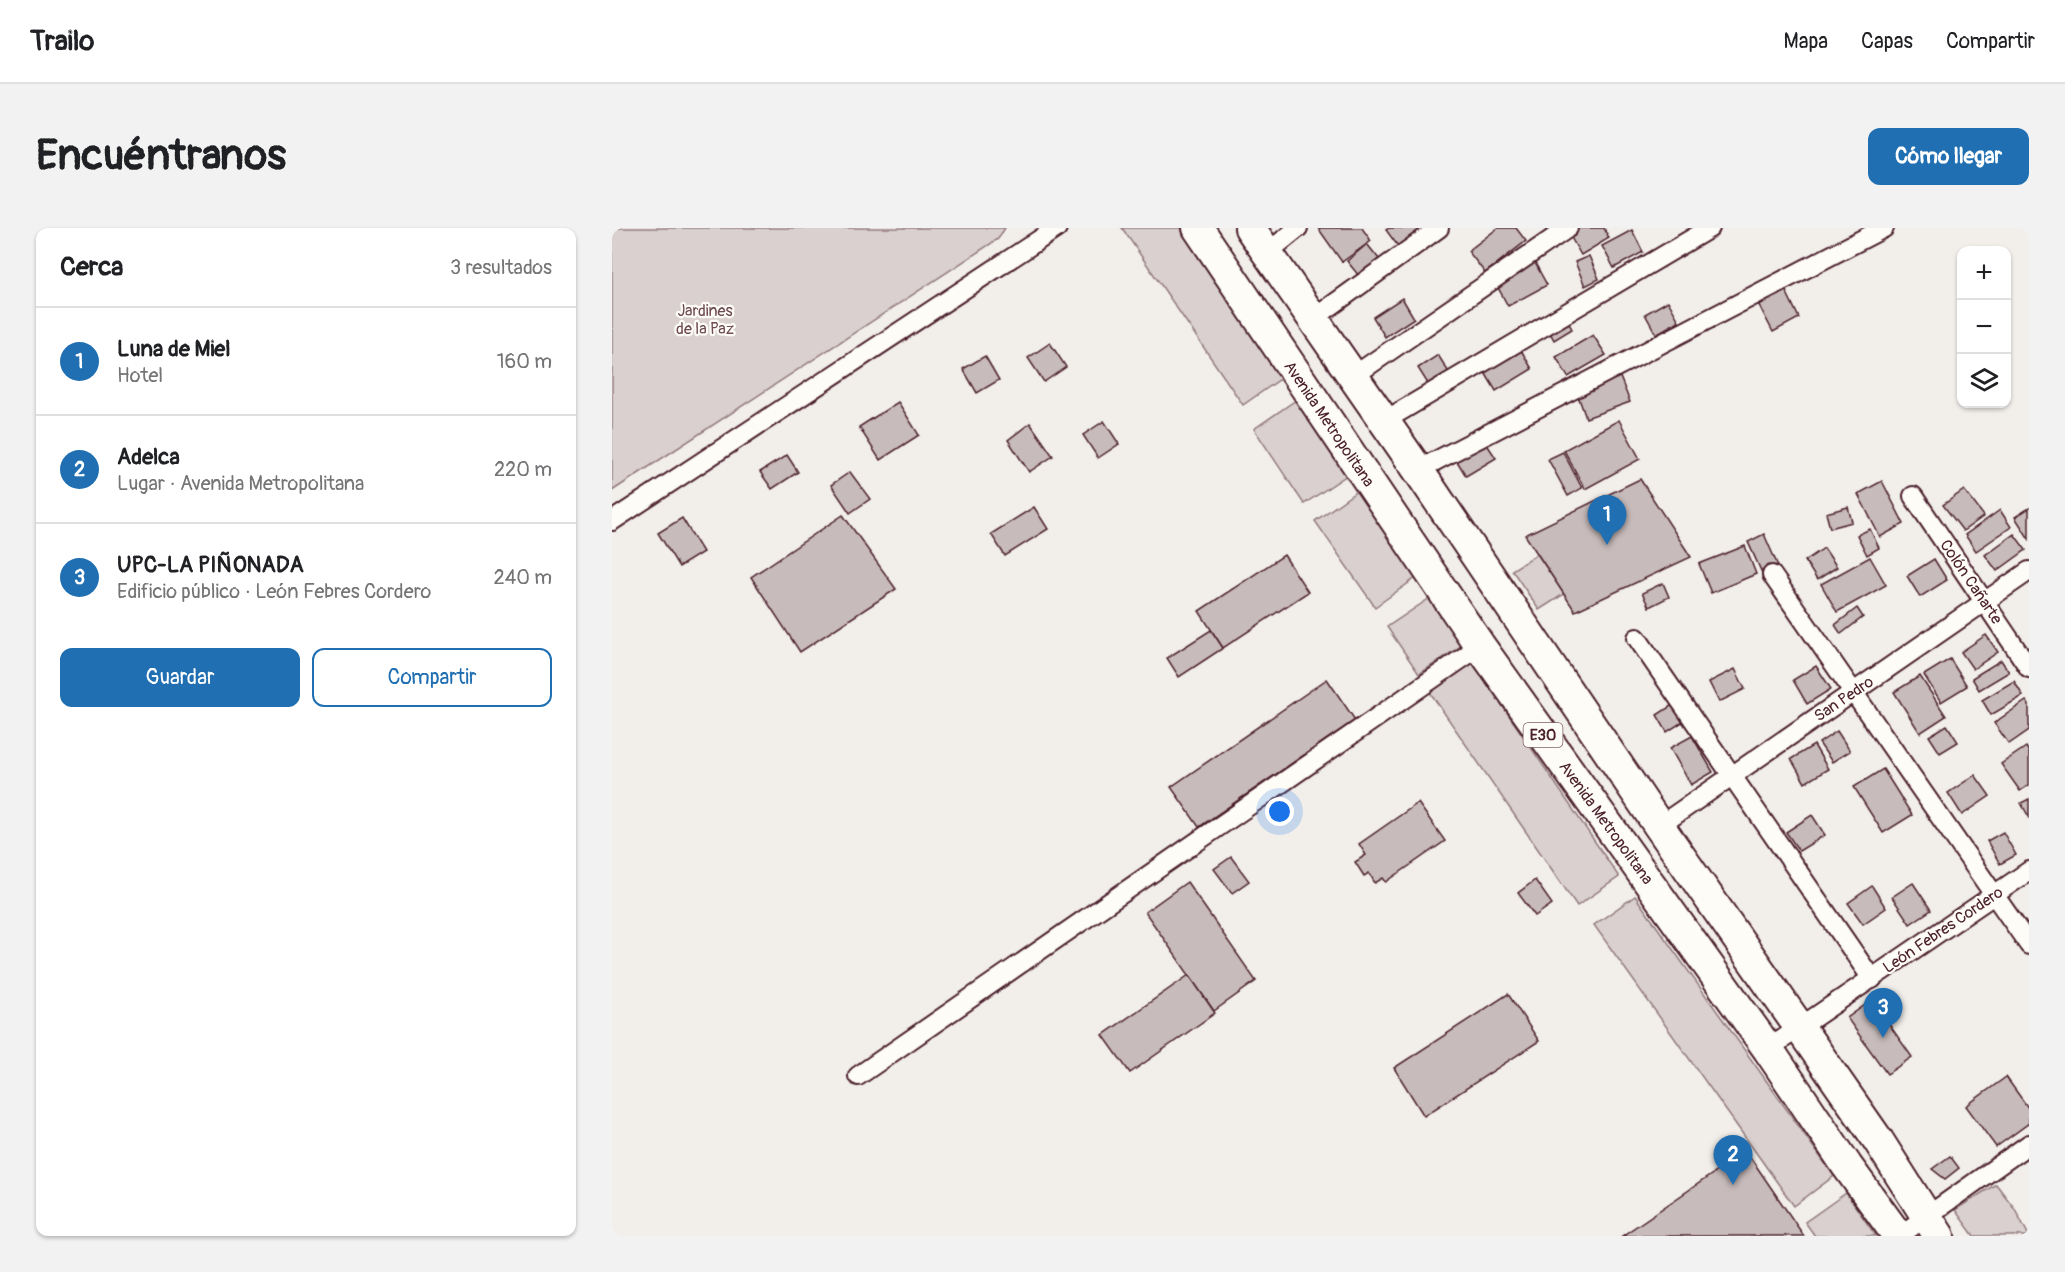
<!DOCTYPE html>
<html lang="es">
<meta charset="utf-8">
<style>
body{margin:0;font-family:Pangolin,sans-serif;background:#f2f2f2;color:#202124}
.controls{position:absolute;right:18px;top:18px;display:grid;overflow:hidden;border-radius:12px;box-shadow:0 2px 4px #0004}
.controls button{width:54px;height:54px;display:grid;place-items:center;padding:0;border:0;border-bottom:2px solid #e0e0e0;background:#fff;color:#202124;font:30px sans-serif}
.you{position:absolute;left:668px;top:584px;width:21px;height:21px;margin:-15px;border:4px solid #fff;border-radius:50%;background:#1a73e8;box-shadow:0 0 0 9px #1a73e833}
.badge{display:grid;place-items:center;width:39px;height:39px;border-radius:50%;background:#1f6fb2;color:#fff;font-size:20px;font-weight:700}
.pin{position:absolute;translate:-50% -50px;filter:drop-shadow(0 2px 3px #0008)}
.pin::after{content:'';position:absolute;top:32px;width:21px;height:18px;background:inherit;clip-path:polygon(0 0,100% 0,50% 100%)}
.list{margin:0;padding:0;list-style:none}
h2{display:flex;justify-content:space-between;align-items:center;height:78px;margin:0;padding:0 24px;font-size:26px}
h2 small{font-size:20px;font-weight:400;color:#757577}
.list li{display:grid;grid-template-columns:39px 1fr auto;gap:18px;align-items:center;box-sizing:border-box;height:108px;padding:0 24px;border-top:2px solid #e0e0e0}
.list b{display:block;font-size:22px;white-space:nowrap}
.list p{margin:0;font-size:20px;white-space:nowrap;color:#757577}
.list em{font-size:20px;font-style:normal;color:#757577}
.actions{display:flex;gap:12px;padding:18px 24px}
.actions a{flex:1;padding:14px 0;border:2px solid #1f6fb2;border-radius:12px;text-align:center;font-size:21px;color:#1f6fb2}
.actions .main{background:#1f6fb2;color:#fff}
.icon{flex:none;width:33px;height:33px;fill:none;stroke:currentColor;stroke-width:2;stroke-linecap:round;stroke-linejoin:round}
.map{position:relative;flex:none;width:1417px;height:1008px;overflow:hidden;border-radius:12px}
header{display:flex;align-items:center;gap:36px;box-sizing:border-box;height:84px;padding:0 30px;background:#fff;border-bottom:2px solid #e0e0e0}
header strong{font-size:28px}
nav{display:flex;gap:33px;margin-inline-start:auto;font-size:21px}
.intro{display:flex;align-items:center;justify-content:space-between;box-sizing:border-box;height:144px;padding:0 36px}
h1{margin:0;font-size:42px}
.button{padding:15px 27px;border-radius:12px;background:#1f6fb2;color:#fff;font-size:21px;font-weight:700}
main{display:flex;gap:36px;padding:0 36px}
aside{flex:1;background:#fff;border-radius:12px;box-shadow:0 2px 4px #0004}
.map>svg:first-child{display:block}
</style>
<header>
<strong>Trailo</strong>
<nav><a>Mapa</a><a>Capas</a><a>Compartir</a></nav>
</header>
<div class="intro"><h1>Encuéntranos</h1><a class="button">Cómo llegar</a></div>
<main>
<aside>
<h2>Cerca<small>3 resultados</small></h2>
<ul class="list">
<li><span class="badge">1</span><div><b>Luna de Miel</b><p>Hotel</p></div><em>160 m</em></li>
<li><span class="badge">2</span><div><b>Adelca</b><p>Lugar · Avenida Metropolitana</p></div><em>220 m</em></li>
<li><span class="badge">3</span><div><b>UPC-LA PIÑONADA</b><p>Edificio público · León Febres Cordero</p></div><em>240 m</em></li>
</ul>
<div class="actions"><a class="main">Guardar</a><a>Compartir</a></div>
</aside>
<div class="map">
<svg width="1417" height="1008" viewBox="0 0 1417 1008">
<rect width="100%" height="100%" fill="#f2efeb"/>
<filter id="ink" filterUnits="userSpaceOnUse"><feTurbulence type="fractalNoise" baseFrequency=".0167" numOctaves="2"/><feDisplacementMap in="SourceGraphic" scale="12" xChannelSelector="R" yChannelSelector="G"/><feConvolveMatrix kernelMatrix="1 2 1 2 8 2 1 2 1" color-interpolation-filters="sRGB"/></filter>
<g filter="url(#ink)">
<!-- green -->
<g fill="#d9d0cf" stroke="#92787d" stroke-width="1.5">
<path d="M0,0H393L386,11L0,263Z"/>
<path d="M510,0H573L674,147L631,177Z"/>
<path d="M684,172L735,247L692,276L642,201Z"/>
<path d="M745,263L805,349L763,379L703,293Z"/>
<path d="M925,326L952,366L927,382L900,342Z"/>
<path d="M818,370L850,417L807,446L775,399Z"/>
<path d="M860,433L1007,649L965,678L817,463Z"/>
<path d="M1023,668L1222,948L1182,978L982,697Z"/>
<path d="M1384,956L1403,981L1417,1008H1362L1343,982Z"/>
<path d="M1234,965L1264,1008H1203L1193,994Z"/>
</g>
<!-- building -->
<g fill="#c8bbbb" stroke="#4a1f2b" stroke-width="1.5">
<path d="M706,0H750L759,13L730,34Z"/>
<path d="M777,0H815L788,21L774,2Z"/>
<path d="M886,0H904L914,13L873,45L856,23Z"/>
<path d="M966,0H992L997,10L969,27L957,6Z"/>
<path d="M1020,2L1031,24L1002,40L990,18Z"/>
<path d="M755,16L767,31L747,48L735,33Z"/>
<path d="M977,28L987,51L973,58L963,34Z"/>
<path d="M922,33L935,57L896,78L883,54Z"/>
<path d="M1174,63L1187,90L1161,104L1147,77Z"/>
<path d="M790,70L802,90L773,109L761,89Z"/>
<path d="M1056,73L1067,93L1044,106L1033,86Z"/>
<path d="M953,88L960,101L942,112L935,99Z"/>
<path d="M981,107L994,127L956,149L944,129Z"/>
<path d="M438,115L454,139L432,154L416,130Z"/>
<path d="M909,122L920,141L884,163L872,143Z"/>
<path d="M826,127L838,146L818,159L806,140Z"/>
<path d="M373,128L387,152L365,165L351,141Z"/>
<path d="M1008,149L1018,174L974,190L965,165Z"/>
<path d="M286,174L307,207L268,232L247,199Z"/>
<path d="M1007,192L1028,231L973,261L952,222Z"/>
<path d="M492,193L507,216L486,230L471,207Z"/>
<path d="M418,195L441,228L417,244L396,212Z"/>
<path d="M874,215L884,230L854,248L842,228Z"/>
<path d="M951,224L970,260L956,268L936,231Z"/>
<path d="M175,227L186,244L160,261L148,244Z"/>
<path d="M238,244L258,271L238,285L219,257Z"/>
<path d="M1028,251L1079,329L963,383L913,307Z"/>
<path d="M1270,253L1292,296L1268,309L1246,266Z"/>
<path d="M1352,262L1372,288L1351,303L1331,277Z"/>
<path d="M422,279L436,301L393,328L379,306Z"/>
<path d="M1236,279L1240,294L1218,300L1214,285Z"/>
<path d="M1417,280V311L1403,289Z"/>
<path d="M1388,282L1399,299L1364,323L1353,307Z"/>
<path d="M231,287L284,361L188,424L139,349Z"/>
<path d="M70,290L91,324L67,339L46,305Z"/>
<path d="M1258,301L1267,320L1255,327L1245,307Z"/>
<path d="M1152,306L1166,338L1150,345L1136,314Z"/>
<path d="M1402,306L1414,322L1385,343L1373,327Z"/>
<path d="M1133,318L1144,346L1099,365L1087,336Z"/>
<path d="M1212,320L1225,339L1205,352L1193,333Z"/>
<path d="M672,327L696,364L611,420L587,383Z"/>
<path d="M1258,329L1274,357L1225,384L1209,356Z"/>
<path d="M1322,331L1335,352L1308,369L1295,348Z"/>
<path d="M1051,355L1057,369L1037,379L1030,365Z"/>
<path d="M1245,380L1251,389L1229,406L1223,397Z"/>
<path d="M599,402L611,420L567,449L555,430Z"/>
<path d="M1374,407L1386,424L1361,441L1349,424Z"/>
<path d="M1338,431L1355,458L1329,474L1312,447Z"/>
<path d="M1389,432L1397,444L1367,462L1360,450Z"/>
<path d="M1204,438L1219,461L1195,476L1181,452Z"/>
<path d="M1123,441L1133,461L1107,474L1097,454Z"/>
<path d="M1308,448L1334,488L1308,505L1282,464Z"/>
<path d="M715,451L743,492L587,599L559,559Z"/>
<path d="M1402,453L1411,468L1379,487L1370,472Z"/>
<path d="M1414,473L1417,477V502L1397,516L1382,495Z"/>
<path d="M1065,474L1075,491L1055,504L1045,487Z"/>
<path d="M1335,497L1346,514L1328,525L1317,508Z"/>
<path d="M1225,503L1238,523L1220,534L1207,515Z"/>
<path d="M1080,508L1101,544L1079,557L1058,520Z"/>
<path d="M1202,517L1216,541L1193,555L1179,531Z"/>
<path d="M1414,519L1417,524V557L1408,563L1389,536Z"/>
<path d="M1271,541L1300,587L1271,605L1242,559Z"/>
<path d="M1363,547L1378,568L1350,587L1336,565Z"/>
<path d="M1417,571V589L1409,575Z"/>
<path d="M806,575L833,613L774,654L771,650L763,655L757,645L752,648L743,634L754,627L747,616Z"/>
<path d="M1200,587L1213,607L1187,623L1174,604Z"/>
<path d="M1391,604L1404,627L1388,636L1375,613Z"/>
<path d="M619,629L637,653L620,665L602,641Z"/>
<path d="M923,652L940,676L923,688L906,665Z"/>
<path d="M575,654L644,753L602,783L533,684Z"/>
<path d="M1301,655L1319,682L1298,696L1280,669Z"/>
<path d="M1260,658L1274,680L1251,696L1236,675Z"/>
<path d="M577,747L603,785L518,845L491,807Z"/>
<path d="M896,766L927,813L812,888L782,840Z"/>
<path d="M1260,772L1300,829L1275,846L1235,790Z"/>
<path d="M1394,849L1417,881V895L1384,919L1354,878Z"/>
<path d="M1134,923L1192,1008H1010Z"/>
<path d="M1338,928L1347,940L1333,951L1320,941Z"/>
</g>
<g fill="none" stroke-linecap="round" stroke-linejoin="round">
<defs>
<g id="minor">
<path d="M655,25L686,0"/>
<path d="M701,91L827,0"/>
<path d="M740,149L956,0"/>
<path d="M772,193L1098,0"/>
<path d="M806,242L1272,0"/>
<path d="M1301,268L1417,440"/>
<path d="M0,293L445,0"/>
<path d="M1160,347L1417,717"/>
<path d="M1025,410L1260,751"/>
<path d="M1047,598L1417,343"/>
<path d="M1156,821L1417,643"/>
<path d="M246,848L868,418"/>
<path d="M1287,1008L1417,916"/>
</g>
<g id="trunk">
<path d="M586,0L868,418L1156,821L1235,938L1286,1008"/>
<path d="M638,0L806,242L1047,598L1266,912L1327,1008"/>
</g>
</defs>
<!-- minor casing -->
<use href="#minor" stroke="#4a1f2b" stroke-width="22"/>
<!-- trunk casing -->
<use href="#trunk" stroke="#4a1f2b" stroke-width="34"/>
<!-- minor -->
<use href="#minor" stroke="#fdfcf7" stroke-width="18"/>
<!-- trunk -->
<use href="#trunk" stroke="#fdfcf7" stroke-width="30"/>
</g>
</g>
<g text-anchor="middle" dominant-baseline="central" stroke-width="4.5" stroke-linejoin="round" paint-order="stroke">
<!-- shield labels -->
<rect fill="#fdfcf7" stroke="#806168" stroke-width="1.5" x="911.5" y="495" width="39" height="24" rx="4.5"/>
<g font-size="15" font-weight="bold" fill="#4a1f2b">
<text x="931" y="507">E30</text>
</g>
<!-- park labels -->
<g font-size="16" fill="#6e4b54" stroke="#fdfcf7">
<text x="93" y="83">Jardines<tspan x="93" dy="18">de la Paz</tspan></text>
</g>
<!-- street labels -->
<g font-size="16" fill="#4a1f2b" stroke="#fdfcf7">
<text transform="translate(717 196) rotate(56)">Avenida Metropolitana</text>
<text transform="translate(1359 354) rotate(56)">Colón Cañarte</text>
<text transform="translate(1232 471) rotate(-34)">San Pedro</text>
<text transform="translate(994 595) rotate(54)">Avenida Metropolitana</text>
<text transform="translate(1331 702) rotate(-34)">León Febres Cordero</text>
</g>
</g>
</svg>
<div class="controls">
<button>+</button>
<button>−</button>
<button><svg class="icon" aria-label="layers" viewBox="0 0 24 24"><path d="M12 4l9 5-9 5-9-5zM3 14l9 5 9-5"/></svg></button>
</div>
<div class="you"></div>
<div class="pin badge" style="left:995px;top:317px">1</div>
<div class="pin badge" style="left:1121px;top:957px">2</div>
<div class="pin badge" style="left:1271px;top:810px">3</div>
</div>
</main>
